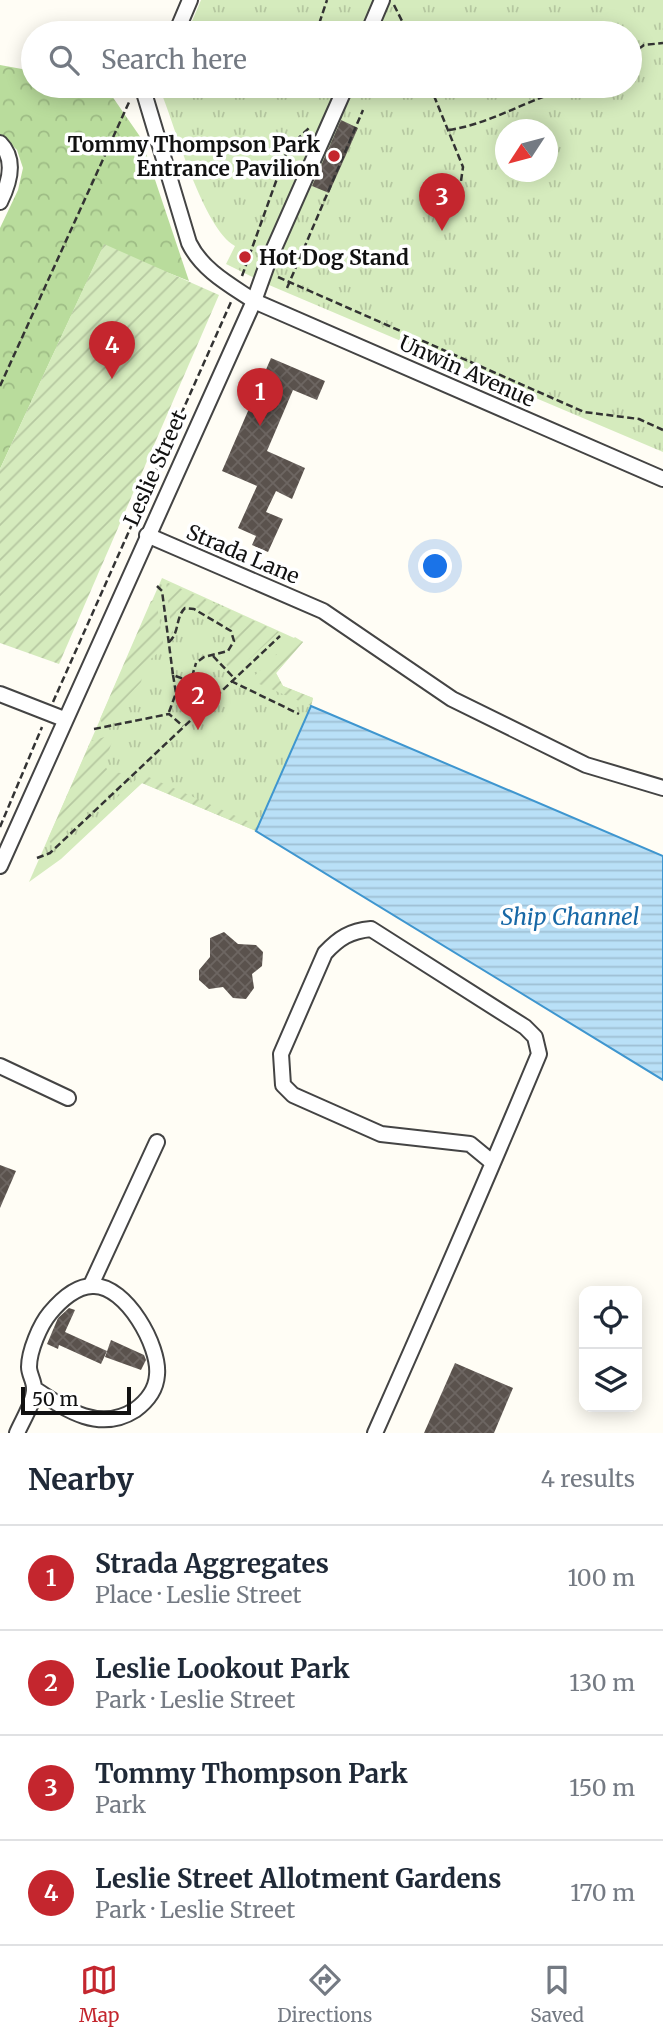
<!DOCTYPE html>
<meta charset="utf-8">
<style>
body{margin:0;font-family:Merriweather,serif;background:#f2f2f3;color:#1f2937}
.controls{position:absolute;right:21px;bottom:21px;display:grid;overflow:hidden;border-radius:14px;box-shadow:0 4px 18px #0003}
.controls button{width:63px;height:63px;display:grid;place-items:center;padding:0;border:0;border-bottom:2px solid #e0e1e3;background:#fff;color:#1f2937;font:35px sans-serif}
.compass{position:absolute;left:495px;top:119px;width:63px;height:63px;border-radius:50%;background:#fff;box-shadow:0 4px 18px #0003;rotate:234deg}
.scale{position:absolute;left:21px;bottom:18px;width:110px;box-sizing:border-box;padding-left:7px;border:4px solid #111;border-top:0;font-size:19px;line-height:24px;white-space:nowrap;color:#111;-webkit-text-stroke:5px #fff;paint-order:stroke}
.you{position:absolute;left:436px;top:567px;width:24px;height:24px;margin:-18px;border:5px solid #fff;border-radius:50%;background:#1a73e8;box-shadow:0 0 0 10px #1a73e833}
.badge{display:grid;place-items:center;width:46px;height:46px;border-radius:50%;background:#c4262e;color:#fff;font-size:23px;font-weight:700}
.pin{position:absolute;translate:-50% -58px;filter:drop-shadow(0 2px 4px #0008)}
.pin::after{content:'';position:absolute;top:37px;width:24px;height:21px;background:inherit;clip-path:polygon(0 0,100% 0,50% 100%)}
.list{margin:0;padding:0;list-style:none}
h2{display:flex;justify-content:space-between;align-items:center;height:91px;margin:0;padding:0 28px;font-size:30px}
h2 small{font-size:23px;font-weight:400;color:#747a83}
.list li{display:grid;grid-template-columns:46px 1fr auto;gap:21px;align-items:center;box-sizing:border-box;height:105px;padding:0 28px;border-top:2px solid #e0e1e3}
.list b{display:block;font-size:26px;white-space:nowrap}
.list p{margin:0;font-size:23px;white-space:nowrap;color:#747a83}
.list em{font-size:23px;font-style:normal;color:#747a83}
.icon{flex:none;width:38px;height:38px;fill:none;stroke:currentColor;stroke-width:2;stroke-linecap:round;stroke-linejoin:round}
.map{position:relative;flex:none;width:663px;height:1433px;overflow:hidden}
.search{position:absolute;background:#fff;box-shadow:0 4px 18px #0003;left:21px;right:21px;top:21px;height:77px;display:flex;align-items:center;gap:18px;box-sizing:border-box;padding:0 24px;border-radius:38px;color:#747a83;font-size:26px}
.sheet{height:511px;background:#fff}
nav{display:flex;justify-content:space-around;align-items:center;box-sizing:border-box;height:98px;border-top:2px solid #e0e1e3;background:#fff;font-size:19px;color:#747a83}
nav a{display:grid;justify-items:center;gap:4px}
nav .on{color:#c4262e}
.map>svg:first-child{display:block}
</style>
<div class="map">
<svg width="663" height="1433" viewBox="0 0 663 1433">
<defs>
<pattern id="forest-crowns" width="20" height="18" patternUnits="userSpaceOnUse" patternTransform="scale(1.75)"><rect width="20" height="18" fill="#b9dc9c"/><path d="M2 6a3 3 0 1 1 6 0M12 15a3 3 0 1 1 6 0" fill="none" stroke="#9ebc85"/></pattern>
<pattern id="park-tufts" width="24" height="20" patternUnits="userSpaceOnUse" patternTransform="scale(1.75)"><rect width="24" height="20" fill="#d5ebbd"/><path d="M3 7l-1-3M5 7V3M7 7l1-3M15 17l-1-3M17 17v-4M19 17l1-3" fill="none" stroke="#b6c8a1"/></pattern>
<pattern id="garden-furrows" width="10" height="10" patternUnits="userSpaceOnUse" patternTransform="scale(1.75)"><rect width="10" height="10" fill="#d5ebbd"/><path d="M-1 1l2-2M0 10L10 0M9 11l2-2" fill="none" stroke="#b6c8a1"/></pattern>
<pattern id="water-rules" width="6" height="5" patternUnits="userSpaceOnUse" patternTransform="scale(1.75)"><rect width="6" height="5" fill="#b9e0f7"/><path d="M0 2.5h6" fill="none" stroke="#9ebfd3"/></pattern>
<pattern id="building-cross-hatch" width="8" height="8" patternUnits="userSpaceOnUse" patternTransform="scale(1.75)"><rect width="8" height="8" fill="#5a524d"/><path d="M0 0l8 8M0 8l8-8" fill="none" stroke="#6d6662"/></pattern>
</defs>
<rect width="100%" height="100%" fill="#fffdf5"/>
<!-- forest -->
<path fill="url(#forest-crowns)" d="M0,65L33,71V86H105L141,138L189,281L103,247L0,469V228L18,190L23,168L17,150L0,134Z"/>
<!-- park -->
<g fill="url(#park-tufts)" fill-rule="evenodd">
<path d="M201,0H663V452L269,285L226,264L235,246C203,228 176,129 161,92L164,86H630V33H187ZM505,130H548V172H505Z"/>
<path d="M162,578L303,642L276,673L283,686L313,698L311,706L256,831L142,783L61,859L29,882Z"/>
</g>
<!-- garden -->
<g fill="url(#garden-furrows)">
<path d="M104,244L219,295L59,664L0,643V469Z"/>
<path d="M166,582L279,632L234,673L219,657L235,647V632C231,627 199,607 192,606C185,604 181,608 176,612L172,637Z"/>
<path d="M156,600L164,648L146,663L141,682L118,707L112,724L103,725L100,719L151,601Z"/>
<path d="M295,637L303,642L276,673L283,686L313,698L311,706L250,680Z"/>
<path d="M115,734L104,764L108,771L127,774L52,845L48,839L91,741Z"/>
<path d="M142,774L258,826L256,831L142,783L116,807L111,803Z"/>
</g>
<!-- water -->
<path fill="url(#water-rules)" stroke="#3f96cf" stroke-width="2" d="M311,706L663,856V1080L256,831Z"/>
<!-- building -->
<g fill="url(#building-cross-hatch)">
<path d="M341,120L358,128L329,193L312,186Z"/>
<path d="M271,358L325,381L317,400L293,390L267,451L305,468L292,499L276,491L266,512L283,519L268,552L252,545L256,536L238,528L257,486L222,471Z"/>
<path d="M224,932L238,944L256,945L263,952L262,966L252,974L254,988L246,999L233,998L223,987L209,989L199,980V970L210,957V938Z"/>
<path d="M0,1165L16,1171L0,1208Z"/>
<path d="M69,1308L75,1310L65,1332L107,1351L101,1364L59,1345L58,1349L47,1344L58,1318Z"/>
<path d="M111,1340L144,1355L146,1360L141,1370L105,1357Z"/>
<path d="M455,1363L513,1388L494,1433H424Z"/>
</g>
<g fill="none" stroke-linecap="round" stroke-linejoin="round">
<defs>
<g id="minor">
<path d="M176,33L190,0"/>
<path d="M368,33L382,0"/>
<path d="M150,86L145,96L189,243C202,270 230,285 254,301L663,479"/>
<path d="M0,143C17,160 9,184 0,202"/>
<path d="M147,535L323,611L452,699L586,765L663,788"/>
<path d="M0,694L64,719"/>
<path d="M0,866L254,301L268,262L346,86"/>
<path d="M0,1066L68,1098"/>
<path d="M91,1285L157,1142"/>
<path d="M17,1433C22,1421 35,1401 34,1388C34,1381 29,1374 29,1367C29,1351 40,1325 50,1313C60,1301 77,1285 94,1286C126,1286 160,1346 157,1375C156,1390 146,1402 135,1410C99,1433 65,1409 35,1389"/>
<path d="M375,1433C431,1307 486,1181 539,1054L535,1037L525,1027L371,929C350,931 339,938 325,953L281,1054L283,1085L293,1095L381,1134L470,1144L493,1163"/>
</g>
</defs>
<!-- minor casing -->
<use href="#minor" stroke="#444" stroke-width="18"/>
<!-- path -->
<g stroke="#333" stroke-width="2.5" stroke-dasharray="7 3.5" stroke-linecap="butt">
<path d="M394,5L408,33"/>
<path d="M316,33L327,0"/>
<path d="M630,55L644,45L663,43"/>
<path d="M320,86L329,91"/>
<path d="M430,86L463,167L461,181"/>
<path d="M449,130C495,123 534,95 579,86"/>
<path d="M242,276L288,148L311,126"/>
<path d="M278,277L584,412L639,419L663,430"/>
<path d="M287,288L363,110"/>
<path d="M0,386L130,100"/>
<path d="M157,586L162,591L173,675L218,692"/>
<path d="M169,642C180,632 175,618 185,608L194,609L231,631L234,641L228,651L204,657L196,663"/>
<path d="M213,656L234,678"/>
<path d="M231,681L299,714"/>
<path d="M53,702L231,302"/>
<path d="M169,712L176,693L173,675"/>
<path d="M94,729L169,714L183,726"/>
<path d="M0,827L42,727"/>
<path d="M37,858L50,853L280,636"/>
</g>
<!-- minor -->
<use href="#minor" stroke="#fff" stroke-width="14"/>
<!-- path-bridge -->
<path stroke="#333" stroke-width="2.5" stroke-dasharray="7 3.5" stroke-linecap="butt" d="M189,687L196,663"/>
</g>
<!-- markers -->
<g fill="#c4262e" stroke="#fff" stroke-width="2.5">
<circle cx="334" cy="156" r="7"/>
<circle cx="245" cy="257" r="7"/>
</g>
<g text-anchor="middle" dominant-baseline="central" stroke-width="7" stroke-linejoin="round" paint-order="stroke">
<!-- poi labels -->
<g font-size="21" font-weight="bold" fill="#111" stroke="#fff" text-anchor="end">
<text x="320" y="144">Tommy Thompson Park<tspan x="320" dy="24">Entrance Pavilion</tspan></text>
<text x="259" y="257" text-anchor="start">Hot Dog Stand</text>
</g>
<!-- street labels -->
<g font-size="21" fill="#111" stroke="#fff">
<text transform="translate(467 371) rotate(24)">Unwin Avenue</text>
<text transform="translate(155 468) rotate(-66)">Leslie Street</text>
<text transform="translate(243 554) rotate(23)">Strada Lane</text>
</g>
<!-- water labels -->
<g font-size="23" font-style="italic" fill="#1768a6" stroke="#fff">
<text x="570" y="916">Ship Channel</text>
</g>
</g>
</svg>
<div class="controls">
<button><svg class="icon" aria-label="locate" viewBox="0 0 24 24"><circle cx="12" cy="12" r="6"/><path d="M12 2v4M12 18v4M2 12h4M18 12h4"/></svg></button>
<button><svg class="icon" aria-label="layers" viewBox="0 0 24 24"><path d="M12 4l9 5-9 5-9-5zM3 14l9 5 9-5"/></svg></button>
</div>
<svg class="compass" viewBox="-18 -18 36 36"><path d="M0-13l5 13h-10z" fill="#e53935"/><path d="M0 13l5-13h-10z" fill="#747a83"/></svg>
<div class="scale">50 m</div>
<div class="you"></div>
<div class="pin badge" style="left:260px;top:426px">1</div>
<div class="pin badge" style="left:198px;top:730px">2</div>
<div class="pin badge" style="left:442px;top:231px">3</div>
<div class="pin badge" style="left:112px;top:379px">4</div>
<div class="search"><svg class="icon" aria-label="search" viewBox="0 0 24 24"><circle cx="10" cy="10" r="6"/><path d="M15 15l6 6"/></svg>Search here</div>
</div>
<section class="sheet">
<h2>Nearby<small>4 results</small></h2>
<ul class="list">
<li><span class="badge">1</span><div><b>Strada Aggregates</b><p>Place · Leslie Street</p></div><em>100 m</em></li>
<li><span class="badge">2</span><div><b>Leslie Lookout Park</b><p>Park · Leslie Street</p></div><em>130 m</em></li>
<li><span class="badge">3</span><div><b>Tommy Thompson Park</b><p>Park</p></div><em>150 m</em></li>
<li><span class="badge">4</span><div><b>Leslie Street Allotment Gardens</b><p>Park · Leslie Street</p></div><em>170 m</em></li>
</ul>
</section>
<nav>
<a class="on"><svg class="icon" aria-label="map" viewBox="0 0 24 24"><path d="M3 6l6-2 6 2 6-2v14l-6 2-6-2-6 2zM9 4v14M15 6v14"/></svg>Map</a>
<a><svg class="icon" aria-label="directions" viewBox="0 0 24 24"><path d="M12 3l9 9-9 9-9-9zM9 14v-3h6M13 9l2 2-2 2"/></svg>Directions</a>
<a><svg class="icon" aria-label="saved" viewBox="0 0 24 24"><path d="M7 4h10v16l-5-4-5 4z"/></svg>Saved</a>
</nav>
